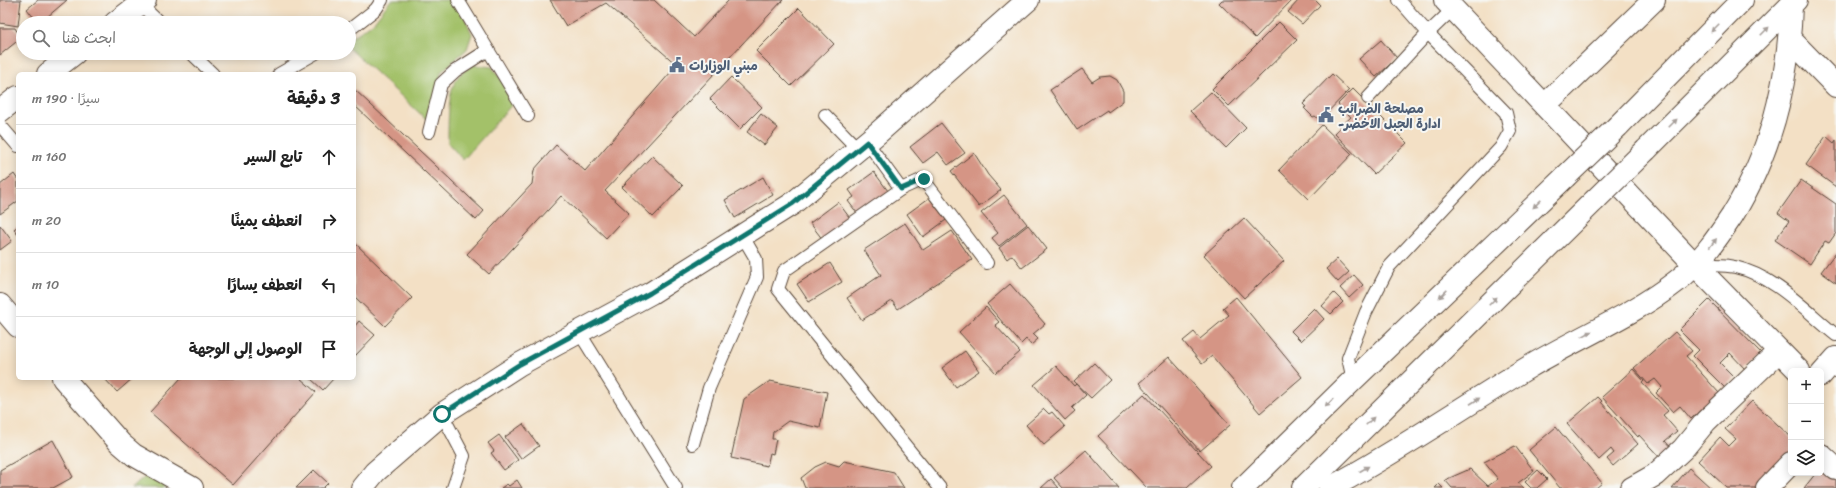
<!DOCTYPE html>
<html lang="ar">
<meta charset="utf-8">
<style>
body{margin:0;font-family:Sriracha,"Playpen Sans Arabic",sans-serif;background:#f6f6f6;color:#222;direction:rtl}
.controls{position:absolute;right:12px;bottom:12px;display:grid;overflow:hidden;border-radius:6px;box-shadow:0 2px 10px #0003}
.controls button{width:36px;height:36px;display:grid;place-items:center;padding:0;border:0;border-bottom:1px solid #e0e0e0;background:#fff;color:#222;font:20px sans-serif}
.stop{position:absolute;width:12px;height:12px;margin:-9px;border:3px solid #0f766e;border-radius:50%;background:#fff}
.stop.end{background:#0f766e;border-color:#fff;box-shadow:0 1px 4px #0008}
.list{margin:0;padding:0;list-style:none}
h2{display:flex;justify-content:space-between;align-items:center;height:52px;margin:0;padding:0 16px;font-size:17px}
h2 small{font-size:13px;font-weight:400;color:#767676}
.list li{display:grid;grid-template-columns:26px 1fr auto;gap:12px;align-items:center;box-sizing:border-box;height:64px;padding:0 16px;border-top:1px solid #e0e0e0}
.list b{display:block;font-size:15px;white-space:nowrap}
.list em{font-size:13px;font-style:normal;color:#767676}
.icon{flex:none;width:22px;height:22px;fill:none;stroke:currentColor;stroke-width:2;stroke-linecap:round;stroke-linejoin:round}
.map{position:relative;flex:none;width:1836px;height:488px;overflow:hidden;direction:ltr}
.search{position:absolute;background:#fff;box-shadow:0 2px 10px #0003;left:16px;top:16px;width:340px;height:44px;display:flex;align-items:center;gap:10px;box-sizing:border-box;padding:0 14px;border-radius:22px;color:#767676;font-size:15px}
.panel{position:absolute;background:#fff;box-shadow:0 2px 10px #0003;left:16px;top:72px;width:340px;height:308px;border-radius:6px;direction:rtl}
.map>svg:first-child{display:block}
</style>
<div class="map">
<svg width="1836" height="488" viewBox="0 0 1836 488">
<rect width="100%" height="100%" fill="#f6f6f2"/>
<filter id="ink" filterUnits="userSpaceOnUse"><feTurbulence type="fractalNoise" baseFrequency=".025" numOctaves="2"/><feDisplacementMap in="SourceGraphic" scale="8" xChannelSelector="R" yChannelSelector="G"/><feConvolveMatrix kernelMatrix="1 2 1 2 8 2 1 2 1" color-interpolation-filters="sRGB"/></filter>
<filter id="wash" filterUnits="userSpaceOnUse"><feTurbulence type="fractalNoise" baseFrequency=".012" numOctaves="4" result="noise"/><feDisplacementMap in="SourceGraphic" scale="16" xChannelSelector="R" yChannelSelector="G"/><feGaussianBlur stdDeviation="0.9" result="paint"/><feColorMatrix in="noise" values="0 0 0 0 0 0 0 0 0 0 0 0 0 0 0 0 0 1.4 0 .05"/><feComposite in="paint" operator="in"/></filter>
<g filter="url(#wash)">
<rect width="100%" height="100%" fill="#f3e0c5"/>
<!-- green -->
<g fill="#a3c169" stroke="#6f7644">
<path d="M391,0H457L472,34L467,49L441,72L438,98L433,115L426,119L349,48V41L351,38L373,23Z"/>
<path d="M474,65L492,67L516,100L463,160L448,143C448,128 448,96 454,84C458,74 466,69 474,65Z"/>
<path d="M151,472L184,488H132Z"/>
</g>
<g id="blocks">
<!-- building -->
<g fill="#d59585">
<path d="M0,0H21L18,26L0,23Z"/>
<path d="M38,0H67L40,23H38L27,9Z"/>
<path d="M550,0H654L694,37L729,0H783L605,191L629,213L606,238L561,196L489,274L467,254L532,184L534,170L556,145L585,171L677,65L606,3L566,26Z"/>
<path d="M1222,0H1292L1255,38L1219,3Z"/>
<path d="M1299,0H1315L1320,5L1302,24L1288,12Z"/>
<path d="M799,8L834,44L791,86L756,51Z"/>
<path d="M1279,22L1297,40L1229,106L1212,89Z"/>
<path d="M0,28H15L21,38L0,55Z"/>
<path d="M1381,40L1397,58L1376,77L1359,59Z"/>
<path d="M1082,69L1092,82L1100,77L1110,76L1117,80L1123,91V101L1108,112L1107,110L1077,130L1050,90Z"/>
<path d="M1332,74L1349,90L1320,120L1315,116L1313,117L1304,108L1306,107L1303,104Z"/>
<path d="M731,77L762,107L740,129L710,99Z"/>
<path d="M354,89L484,211L476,220L354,105Z"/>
<path d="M1353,89L1407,143L1374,174L1334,133L1351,117L1338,104Z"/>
<path d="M1211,92L1246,128L1226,148L1190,111Z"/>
<path d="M761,114L778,128L764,145L747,132Z"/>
<path d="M941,123L965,153L948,165L938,152L923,163L910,147Z"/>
<path d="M1322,125L1352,154L1309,199L1279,170Z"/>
<path d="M1826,136L1834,143L1836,140V187L1806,165Z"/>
<path d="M974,153L988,175L1001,190L979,207L951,171Z"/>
<path d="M652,156L683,186L653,217L622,187Z"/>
<path d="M874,172L891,195L860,217L848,201L854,197L849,190Z"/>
<path d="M14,174L18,180V201L0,214V185Z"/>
<path d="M763,177L773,195L735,218L725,200Z"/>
<path d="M1801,180L1836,204V233L1829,243L1825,241L1810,264L1775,240L1789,221L1778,213Z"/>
<path d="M1004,195L1027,224L999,246L992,238L998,233L981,213Z"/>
<path d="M929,198L946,220L923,237L907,214Z"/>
<path d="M838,202L852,221L823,240L810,223Z"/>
<path d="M1244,218L1284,261L1244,298L1204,255Z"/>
<path d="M905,223L923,250L952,231L972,260L898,309L892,301L862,320L847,298L881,275L864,250Z"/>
<path d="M0,225L12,241L0,250Z"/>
<path d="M1028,225L1047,249L1022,268L1012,255L1007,259L999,248Z"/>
<path d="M18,226V235L14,229Z"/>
<path d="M354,242L412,298L385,326L354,296Z"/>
<path d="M1836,252V283L1821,272Z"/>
<path d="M1337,259L1349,272L1338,282L1326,269Z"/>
<path d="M830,263L842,282L809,302L797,284Z"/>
<path d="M1354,275L1363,285L1349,298L1340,288Z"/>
<path d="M1010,284L1045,324L1033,334L1038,339L1031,345L1026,339L1021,344L987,304Z"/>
<path d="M1334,293L1343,302L1331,314L1322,306Z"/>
<path d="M1236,297L1302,377L1260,413L1212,356L1202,364L1183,341L1194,332L1200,339L1229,315L1223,308Z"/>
<path d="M1709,300L1761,353L1745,369L1730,353L1720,363L1735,378L1725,388L1693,356L1699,350L1679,330Z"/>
<path d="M986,307L999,322L995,325L1020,352L996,373L959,332Z"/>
<path d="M1314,308L1324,319L1301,341L1291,331Z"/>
<path d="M359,321L375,335L354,357V327Z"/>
<path d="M1675,332L1692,351L1686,356L1719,393L1691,419L1680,406L1673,412L1656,393L1662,387L1655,379L1648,384L1634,368Z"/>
<path d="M965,351L979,371L956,387L942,368Z"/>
<path d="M1169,357L1230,425L1200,451L1139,383Z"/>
<path d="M1094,363L1110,380L1091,398L1074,382Z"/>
<path d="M1056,366L1074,386L1076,384L1086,395L1072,408L1075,411L1065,420L1034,385Z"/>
<path d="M1633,369L1644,381L1642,383L1668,411L1663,415L1677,431L1665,441L1674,451L1663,461L1639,435L1638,437L1602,397Z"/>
<path d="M104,378H133L117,392Z"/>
<path d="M181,378H300L316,392L233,485L150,412Z"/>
<path d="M310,378H334L323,390Z"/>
<path d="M770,381L827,392L820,428L788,421L773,432L772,439H776L773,454L770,453L767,466L731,458L744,399Z"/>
<path d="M1144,394L1211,466L1187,488H1147L1098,436Z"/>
<path d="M1598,397L1602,401L1601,402L1638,444L1613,466L1607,459L1614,453L1611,449L1599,460L1567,424Z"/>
<path d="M1752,401L1791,437V460L1765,488H1727L1698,461L1720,437L1729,446L1736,439L1725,429Z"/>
<path d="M1044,409L1049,414L1052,412L1065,427L1044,445L1026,425Z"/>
<path d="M523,424L539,446L521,459L505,437Z"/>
<path d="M1556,427L1602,483L1596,488H1560L1529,450Z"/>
<path d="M499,435L518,460L504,470L491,453L494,451L488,443Z"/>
<path d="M53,440L73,477L53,488H0V470Z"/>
<path d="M1515,446L1534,471L1518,483L1524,488H1452L1445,480L1470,469L1488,486L1498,479L1484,462Z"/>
<path d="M1086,450L1119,488H1063L1054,478Z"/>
<path d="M844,461L894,472L904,488H805L801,478L815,467L826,462L839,466Z"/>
<path d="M1821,467L1836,479V488H1804L1816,473H1821Z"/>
<path d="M1689,468L1711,488H1672Z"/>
<path d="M314,470L328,483L323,488H296Z"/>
<path d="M1538,470L1547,479L1537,488H1531L1525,482Z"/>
<path d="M1051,479L1059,488H1041Z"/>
<path d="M517,480L522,488H501L507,484L509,486Z"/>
<path d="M1439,484L1443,488H1435Z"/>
</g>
</g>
</g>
<g filter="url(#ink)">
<use href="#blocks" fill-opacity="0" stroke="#574537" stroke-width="1"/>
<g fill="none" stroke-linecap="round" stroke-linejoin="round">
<defs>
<g id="service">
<path d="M458,0L528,116"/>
<path d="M140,4L160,23"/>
<path d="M349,30L376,9L382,0"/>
<path d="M191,53L213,74"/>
<path d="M279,74L316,53"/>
<path d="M1368,98L1428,33L1453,9"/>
<path d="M825,115L858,149"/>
<path d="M0,125L18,146"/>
<path d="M429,132L441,84L455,71L488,50"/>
<path d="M867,142L901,189L784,271L778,289L940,488"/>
<path d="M901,189L923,179L987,263"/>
<path d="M1696,266C1709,265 1722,264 1735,267C1775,276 1806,311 1836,335"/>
<path d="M579,332L676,488"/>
<path d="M1353,380L1348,358L1366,312L1389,267L1501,147L1510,131L1506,113L1428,33L1399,0"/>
<path d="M442,414L464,456L453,488"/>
<path d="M693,444L709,388L757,277L756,259L742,235"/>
</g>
<g id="minor">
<path d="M115,23L145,0"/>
<path d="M1790,39L1836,86"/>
<path d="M48,74L75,53"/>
<path d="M1545,105L1654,0"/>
<path d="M0,111L18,97"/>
<path d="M1696,266L1799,371"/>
<path d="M0,305L18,326"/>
<path d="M1821,375L1836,358"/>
<path d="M63,378L120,443L134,455L192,488"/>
<path d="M1821,455L1836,469"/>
<path d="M362,488L375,472L442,414L520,364L651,293L792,204L879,132L1028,0"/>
<path d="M1632,488L1655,475L1683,449L1706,421L1779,351"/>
<path d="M1767,488L1791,463"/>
</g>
<path id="tertiary" d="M1445,0L1696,266"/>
<g id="trunk">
<path d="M1618,126L1742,0"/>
<path d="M1646,150L1796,0"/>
<path d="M1243,488L1353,380L1565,177"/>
<path d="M1303,488L1594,201"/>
<path d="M1330,488C1399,451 1462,407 1529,367C1576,339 1635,314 1677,281C1700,263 1716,240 1732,216C1772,151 1789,80 1791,5"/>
</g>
</defs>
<!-- service casing -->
<use href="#service" stroke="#574537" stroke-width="14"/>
<!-- minor casing -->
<use href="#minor" stroke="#574537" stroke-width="24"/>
<!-- tertiary casing -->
<use href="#tertiary" stroke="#574537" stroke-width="24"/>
<!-- trunk casing -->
<use href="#trunk" stroke="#574537" stroke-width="24"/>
<!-- service -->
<use href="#service" stroke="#fff" stroke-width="12"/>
<!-- minor -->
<use href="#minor" stroke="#fff" stroke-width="22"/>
<!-- tertiary -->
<use href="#tertiary" stroke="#fff" stroke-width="22"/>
<!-- trunk -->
<use href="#trunk" stroke="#fff" stroke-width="22"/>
<defs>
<g id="trunk-bridge">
<path d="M1565,177L1618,126"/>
<path d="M1594,201L1646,150"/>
</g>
</defs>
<!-- trunk-bridge casing -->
<use href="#trunk-bridge" stroke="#574537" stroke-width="24" stroke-linecap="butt"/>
<!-- trunk-bridge -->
<use href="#trunk-bridge" stroke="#fff" stroke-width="22"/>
</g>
<!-- one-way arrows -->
<defs><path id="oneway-solid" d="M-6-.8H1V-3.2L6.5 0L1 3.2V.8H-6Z"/></defs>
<g fill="#a79f9a">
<use href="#oneway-solid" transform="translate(1715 28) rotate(135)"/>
<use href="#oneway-solid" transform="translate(1765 31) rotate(-45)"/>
<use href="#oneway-solid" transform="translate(1673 123) rotate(-45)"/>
<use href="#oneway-solid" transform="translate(1537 204) rotate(136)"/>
<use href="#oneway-solid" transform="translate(1713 243) rotate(-52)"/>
<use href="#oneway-solid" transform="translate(1443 294) rotate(136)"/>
<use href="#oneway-solid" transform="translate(1493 301) rotate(-45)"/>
<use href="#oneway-solid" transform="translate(1587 334) rotate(-29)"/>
<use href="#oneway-solid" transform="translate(1475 401) rotate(-33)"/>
<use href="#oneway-solid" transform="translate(1329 403) rotate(135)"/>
<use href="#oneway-solid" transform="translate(1370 421) rotate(-45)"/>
<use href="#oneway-solid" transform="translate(1364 469) rotate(-30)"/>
</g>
</g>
<g fill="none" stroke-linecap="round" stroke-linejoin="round" filter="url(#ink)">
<!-- route -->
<path stroke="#0f766e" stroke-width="5" d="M442,414L520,364L650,293L792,204L867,142L901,189L924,179"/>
</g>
<!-- icons -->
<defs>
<symbol id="civic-bare" viewBox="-9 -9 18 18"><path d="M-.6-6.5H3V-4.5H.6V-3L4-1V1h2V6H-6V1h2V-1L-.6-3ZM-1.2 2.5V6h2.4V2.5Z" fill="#5c6f8a" stroke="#f6f6f2" stroke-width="2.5" paint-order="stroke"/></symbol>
</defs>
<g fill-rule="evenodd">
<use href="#civic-bare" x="666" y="54" width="22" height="22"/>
<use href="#civic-bare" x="1315" y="104" width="22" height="22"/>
</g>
<g text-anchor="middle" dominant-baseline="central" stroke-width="4" stroke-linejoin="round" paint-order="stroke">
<!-- service labels -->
<g font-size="13" font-weight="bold" fill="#4e5e75" stroke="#f6f6f2" text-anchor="start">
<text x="689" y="65">مبني الوزارات</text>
<text x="1338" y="108">مصلحة الضرائب<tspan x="1338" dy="15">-ادارة الجبل الاخضر</tspan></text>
</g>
</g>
</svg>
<div class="controls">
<button>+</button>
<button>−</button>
<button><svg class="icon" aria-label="layers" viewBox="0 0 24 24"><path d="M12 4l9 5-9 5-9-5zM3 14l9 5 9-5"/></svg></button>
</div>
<div class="stop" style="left:442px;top:414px"></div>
<div class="stop end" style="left:924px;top:179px"></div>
<div class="search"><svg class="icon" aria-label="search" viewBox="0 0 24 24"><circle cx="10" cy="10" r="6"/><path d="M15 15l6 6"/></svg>ابحث هنا</div>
<section class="panel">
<h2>3 دقيقة<small>سيرًا · 190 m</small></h2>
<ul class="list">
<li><svg class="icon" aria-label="ahead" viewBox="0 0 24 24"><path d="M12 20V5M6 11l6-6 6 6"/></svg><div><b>تابع السير</b></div><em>160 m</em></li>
<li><svg class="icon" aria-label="right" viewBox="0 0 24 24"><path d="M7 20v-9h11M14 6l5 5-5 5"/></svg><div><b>انعطف يمينًا</b></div><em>20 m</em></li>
<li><svg class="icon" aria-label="left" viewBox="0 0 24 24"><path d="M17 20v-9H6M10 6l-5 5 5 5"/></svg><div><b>انعطف يسارًا</b></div><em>10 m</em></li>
<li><svg class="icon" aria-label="arrive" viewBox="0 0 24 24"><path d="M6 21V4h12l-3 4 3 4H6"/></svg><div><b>الوصول إلى الوجهة</b></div></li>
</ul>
</section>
</div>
